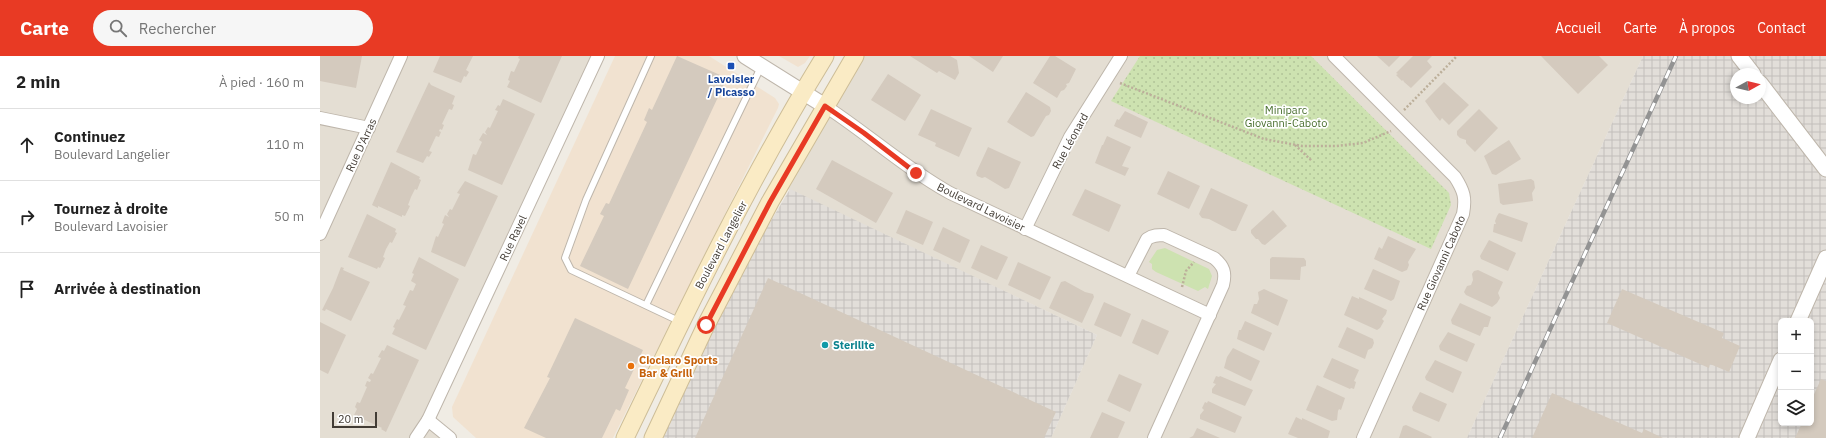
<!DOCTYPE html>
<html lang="fr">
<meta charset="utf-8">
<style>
body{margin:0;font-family:"IBM Plex Sans",sans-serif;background:#f6f6f6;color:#222}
.controls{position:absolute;right:12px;bottom:12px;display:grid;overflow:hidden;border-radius:6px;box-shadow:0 2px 6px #0003}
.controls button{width:36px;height:36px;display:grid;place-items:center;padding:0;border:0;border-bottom:1px solid #e0e0e0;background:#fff;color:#222;font:20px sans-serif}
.compass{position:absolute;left:1410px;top:12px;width:36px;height:36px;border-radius:50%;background:#fff;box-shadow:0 2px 6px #0003;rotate:82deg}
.scale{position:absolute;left:12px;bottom:10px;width:45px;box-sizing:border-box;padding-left:4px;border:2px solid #423c35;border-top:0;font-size:11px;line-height:14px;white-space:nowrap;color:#423c35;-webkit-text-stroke:3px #fff;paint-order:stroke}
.stop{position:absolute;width:12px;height:12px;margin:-9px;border:3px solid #e83a24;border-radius:50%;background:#fff}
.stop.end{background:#e83a24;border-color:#fff;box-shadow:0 1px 4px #0008}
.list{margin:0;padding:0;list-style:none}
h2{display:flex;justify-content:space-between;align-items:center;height:52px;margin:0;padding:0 16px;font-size:17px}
h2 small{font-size:13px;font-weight:400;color:#767676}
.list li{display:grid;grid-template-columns:26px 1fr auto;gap:12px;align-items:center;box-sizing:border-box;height:72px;padding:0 16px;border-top:1px solid #e0e0e0}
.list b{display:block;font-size:15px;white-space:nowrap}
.list p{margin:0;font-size:13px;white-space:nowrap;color:#767676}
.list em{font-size:13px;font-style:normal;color:#767676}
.icon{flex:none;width:22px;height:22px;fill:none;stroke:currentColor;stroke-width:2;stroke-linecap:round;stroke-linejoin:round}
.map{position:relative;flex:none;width:1506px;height:382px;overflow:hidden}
header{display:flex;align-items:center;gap:24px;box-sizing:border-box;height:56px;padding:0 20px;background:#e83a24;color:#fff}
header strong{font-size:19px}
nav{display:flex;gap:22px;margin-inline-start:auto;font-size:14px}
.search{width:280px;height:36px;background:#f6f6f6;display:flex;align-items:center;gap:10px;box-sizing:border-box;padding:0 14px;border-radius:22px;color:#767676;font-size:15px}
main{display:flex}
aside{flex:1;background:#fff}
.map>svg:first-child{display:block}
</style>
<header>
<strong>Carte</strong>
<div class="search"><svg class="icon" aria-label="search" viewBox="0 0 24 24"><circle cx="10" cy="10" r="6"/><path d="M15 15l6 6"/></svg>Rechercher</div>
<nav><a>Accueil</a><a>Carte</a><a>À propos</a><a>Contact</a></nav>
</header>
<main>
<aside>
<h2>2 min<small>À pied · 160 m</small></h2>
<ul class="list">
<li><svg class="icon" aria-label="ahead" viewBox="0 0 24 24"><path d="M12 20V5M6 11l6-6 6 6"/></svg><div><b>Continuez</b><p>Boulevard Langelier</p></div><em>110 m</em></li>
<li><svg class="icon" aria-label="right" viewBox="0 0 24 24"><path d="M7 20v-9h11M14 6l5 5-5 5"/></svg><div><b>Tournez à droite</b><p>Boulevard Lavoisier</p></div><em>50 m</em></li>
<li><svg class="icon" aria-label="arrive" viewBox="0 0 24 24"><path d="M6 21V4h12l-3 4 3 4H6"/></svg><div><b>Arrivée à destination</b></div></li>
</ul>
</aside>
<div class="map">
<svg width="1506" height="382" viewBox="0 0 1506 382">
<defs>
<pattern id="industrial-grid" width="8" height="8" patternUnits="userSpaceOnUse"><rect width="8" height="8" fill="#e2ded9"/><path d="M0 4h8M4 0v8" fill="none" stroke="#c3bfbb"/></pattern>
<pattern id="park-dots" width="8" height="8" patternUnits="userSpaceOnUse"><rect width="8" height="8" fill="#cde2b0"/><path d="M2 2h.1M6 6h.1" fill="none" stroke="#b1c398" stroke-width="1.8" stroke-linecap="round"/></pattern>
</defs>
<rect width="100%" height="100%" fill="#f0ece4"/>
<!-- residential -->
<g fill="#e4ded3">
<path d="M0,0H277L109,364L129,382H0Z"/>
<path d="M537,0H1323L1147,382H731L777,279L459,129Z"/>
</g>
<!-- commercial -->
<g fill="#f1e2d0">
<path d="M295,0H389L455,42L459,48L458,52L293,382H156L133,361L132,351Z"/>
<path d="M459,0H490L485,7L478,11Z"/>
</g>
<!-- industrial -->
<g fill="url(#industrial-grid)" fill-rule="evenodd">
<path d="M1323,0H1506V382H1147ZM1416,18H1440V42H1416ZM1461,265H1491V367H1461Z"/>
<path d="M470,133L777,279L731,382H342L422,213Z"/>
</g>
<!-- grass -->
<path fill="#cde2b0" d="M845,192L889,213L892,220L888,233L885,231L878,235L836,216L832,213V208L829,206L837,194Z"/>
<!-- park -->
<path fill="url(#park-dots)" d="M820,0H991L1129,137L1131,149L1111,193L791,45Z"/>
<!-- building -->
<g fill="#d4cabe">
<path d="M0,0H42L36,32L0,25Z"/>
<path d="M120,0H153L146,14L149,16L146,21L144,20L141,27L113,16Z"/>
<path d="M199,0H242L221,47L187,31L190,25L188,24L191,15L194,16L200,3L198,2Z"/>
<path d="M357,0L407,22L308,233L260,210L284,160L280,158L286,147L289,148L327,66L324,64L329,52L332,54Z"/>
<path d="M590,0H630L637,4L639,17L635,24L619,15L617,17Z"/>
<path d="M649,0H683L673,16Z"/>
<path d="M730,0H735L756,13L749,27L746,28L747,30L744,34L741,35L737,42L713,27Z"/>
<path d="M1057,0H1080L1069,11Z"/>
<path d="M1093,0H1112L1107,5L1112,11L1091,32L1084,26L1083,24L1082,25L1076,19L1078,18L1076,17Z"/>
<path d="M1221,0H1279L1288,9L1258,38Z"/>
<path d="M568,18L601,39L585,65L551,44Z"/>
<path d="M109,26L111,29L135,40L132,48L134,49L132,54L129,53L122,68L124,69L122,74L120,73L119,75L121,76L119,81L116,80L109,95L112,96L109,101L107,100L103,107L76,96Z"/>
<path d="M1124,26L1149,49L1129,69L1122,62L1120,65L1115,59L1105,45Z"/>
<path d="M706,36L730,51L731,55L729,59L726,60L714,80L711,81L687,66Z"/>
<path d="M183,43L215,58L182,129L148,114L153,98L156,99L162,86L159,84L163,77L167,79L165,76L168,71L170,72L178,55L175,54L178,49L180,50Z"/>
<path d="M611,53L652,72L639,101L615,90L616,87L598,79Z"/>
<path d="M1159,53L1178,72L1155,96L1146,87V84L1140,82L1137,79V75Z"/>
<path d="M805,55L828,66L821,82L794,70L797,63L799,64Z"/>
<path d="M787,80L811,91L802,110L809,112L805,120L775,107L782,89H783Z"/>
<path d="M1189,84L1201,103L1176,119L1172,118L1164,100Z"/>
<path d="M668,91L701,106L689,132L685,133L665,121L662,122L657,120L656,117Z"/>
<path d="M512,104L573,137L556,167L496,133Z"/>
<path d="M71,106L100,121L99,123L101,124L97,134L95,133L91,141L88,149L90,150L85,160L82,159V161L58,150V152L52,149Z"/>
<path d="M848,115L880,130L869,153L837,138Z"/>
<path d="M1211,123L1214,125L1215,132L1212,137L1213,145L1183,149L1180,147L1178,128Z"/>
<path d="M145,125L178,140L145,211L111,196L116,180L118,181L124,168L122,167L125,159L129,161L127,158L130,153L132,154L140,138L137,137Z"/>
<path d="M891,132L928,149L916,175H912L889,163L882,162L879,158Z"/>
<path d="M765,133L801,149L789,176L752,159Z"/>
<path d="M586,154L613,166L603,189L576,177Z"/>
<path d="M953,154L967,170L945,189L942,188L938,183H936L931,177V174Z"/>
<path d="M1179,157L1208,167L1202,186L1173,176L1174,168H1176L1175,165L1177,160Z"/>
<path d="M47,158L76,173L75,176L77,177L72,187L70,186L66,193L63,201L65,202L60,212L58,211L57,213L28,201Z"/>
<path d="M623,171L650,184L640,207L613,194Z"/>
<path d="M1068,180L1096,193L1088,206L1089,209L1087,214L1082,216L1054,203L1059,191L1062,193Z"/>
<path d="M1169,184L1196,197L1188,215L1161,203L1160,200Z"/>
<path d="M661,189L688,201L677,224L651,212Z"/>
<path d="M99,201L139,223L106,294L72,278L75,272L73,271L77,263L79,264L86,250L83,249L90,234L93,235L96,228L91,225L94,218L92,217Z"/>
<path d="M952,201L984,202L986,205V210L981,211L980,224L950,223V203Z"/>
<path d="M698,206L731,221L720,244L688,229Z"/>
<path d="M21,211L24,212L23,214L50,226L31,265L6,253L5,255L2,254L13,232Z"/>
<path d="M1053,213L1080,225L1074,243L1071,245L1044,233Z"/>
<path d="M1158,214L1183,226L1178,237L1180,242L1177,247L1172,251L1146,239L1144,236L1147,230L1151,229L1153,224L1152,218L1154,215Z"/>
<path d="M448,222L736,356L724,382H375Z"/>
<path d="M745,225L765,236L773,238L774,241L762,267L729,252L741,226Z"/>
<path d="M944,233L968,244L958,270L931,257L934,248H937L939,243L938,236Z"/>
<path d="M1302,233L1404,277L1402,282L1420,290L1409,316L1390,308L1389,312L1287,267Z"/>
<path d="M1032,240L1039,243V241L1067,254L1066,258L1062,263L1064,265L1060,272L1057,274L1024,259Z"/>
<path d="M784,246L811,258L801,281L774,269Z"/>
<path d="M1140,247L1171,261L1168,271H1164L1160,280L1132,268L1131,264Z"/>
<path d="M255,262L323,294L305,332L309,334L300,355L296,353L282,382H226L204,372L230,322L227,321Z"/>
<path d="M822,263L849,275L838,299L812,287Z"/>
<path d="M925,265L952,277L944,295L917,283L919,274H921Z"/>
<path d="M0,266L26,279L8,318L0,314Z"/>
<path d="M1027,271L1053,283L1054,287L1052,292L1048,294L1045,303L1018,291Z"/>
<path d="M1128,276L1155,288L1147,306L1120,294L1119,290Z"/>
<path d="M67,289L99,304L66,376L61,373L62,372L34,359L37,353L35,351L37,346L40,347L47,331L45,330L47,325L50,326L51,324L48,322L51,317L53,318L61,302L58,301L62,294L64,295Z"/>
<path d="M913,292L940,305L931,325L904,312L907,301Z"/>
<path d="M1012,302L1039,314L1034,325L1036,326L1034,333L1031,332L1030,333L1003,321Z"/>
<path d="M1115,304L1142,316L1133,337L1106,324L1105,321Z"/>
<path d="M799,318L822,328L810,356L787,345Z"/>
<path d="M896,320L899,321L900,320L933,334L925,350L892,337V333L896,328L893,327Z"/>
<path d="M1501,323L1506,325V382H1475L1482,367H1491V345Z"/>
<path d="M997,329L1025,342L1021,354L1019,353L1018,355L1017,364L1012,365L986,354Z"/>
<path d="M1100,336L1127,348L1119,366L1093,355L1092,351Z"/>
<path d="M1232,337L1322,377L1324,373L1343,382H1212Z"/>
<path d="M888,345L922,361L915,377L880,363V359L884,354L882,352L885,346L887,347Z"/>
<path d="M782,356L805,366L798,382H770Z"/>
<path d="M976,361L982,364V362L1010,375L1008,382H978L968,378Z"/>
<path d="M1086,369L1112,381L1111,382H1079L1083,370Z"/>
<path d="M877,372L900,382H869L873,380Z"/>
</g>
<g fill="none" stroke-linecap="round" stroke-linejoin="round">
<defs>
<g id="service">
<path d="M331,0L266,144L245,202L251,214L361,266"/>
<path d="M326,249L441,11"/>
</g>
<g id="minor">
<path d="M1014,0L1135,121C1144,135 1146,142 1143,158L1043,382"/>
<path d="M505,50C548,78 585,112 630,137L890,259"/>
<path d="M0,62L49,72"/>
<path d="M705,173L750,81L801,0"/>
<path d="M0,178L81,0"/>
<path d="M808,220L827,183C833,179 838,179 844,179L894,202C904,210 906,217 903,229L834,382"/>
<path d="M108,364L278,0"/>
<path d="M96,382L108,364L130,382"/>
</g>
<g id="tertiary">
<path d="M425,0L505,50"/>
<path d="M1419,0L1433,18"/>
<path d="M1440,27L1506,113"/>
<path d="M1478,265L1506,202"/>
<path d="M1427,382L1461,304"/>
</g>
<g id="secondary">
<path d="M305,382C367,253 430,122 505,0"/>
<path d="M333,382L386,269L450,146L535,0"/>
</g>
</defs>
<!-- service casing -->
<use href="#service" stroke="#beb6ab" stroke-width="8"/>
<!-- minor casing -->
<use href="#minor" stroke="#beb6ab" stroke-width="14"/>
<!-- tertiary casing -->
<use href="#tertiary" stroke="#beb6ab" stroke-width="17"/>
<!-- secondary casing -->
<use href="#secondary" stroke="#cdbd97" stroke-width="19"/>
<!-- path -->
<g stroke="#bcaf9a" stroke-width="2.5" stroke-dasharray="2 2" stroke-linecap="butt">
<path d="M800,27L944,83L982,90H1016L1043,87L1071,75"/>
<path d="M1084,54L1137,0"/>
<path d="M975,89L992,105"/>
<path d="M862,231L866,215L874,206"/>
</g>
<!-- service -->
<use href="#service" stroke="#fff" stroke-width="6"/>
<!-- minor -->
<use href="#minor" stroke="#fff" stroke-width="12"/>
<!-- tertiary -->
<use href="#tertiary" stroke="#fff" stroke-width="15"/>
<!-- secondary -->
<use href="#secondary" stroke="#faebc5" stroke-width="17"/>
<defs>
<path id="rail" d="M1180,382L1356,0"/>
</defs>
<!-- rail casing -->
<use href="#rail" stroke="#939393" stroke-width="4.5"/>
<!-- rail -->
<use href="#rail" stroke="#fff" stroke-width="3" stroke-dasharray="9" stroke-linecap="butt"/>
</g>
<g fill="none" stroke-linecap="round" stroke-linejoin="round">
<!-- route -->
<path stroke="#e83a24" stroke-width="5" d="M386,269L450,146L505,50L544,77L596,117"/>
</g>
<!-- markers -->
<rect fill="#1a4fb4" stroke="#fff" stroke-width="1.5" x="407" y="6" width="8" height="8" rx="2"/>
<circle fill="#0f9aa8" stroke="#fff" stroke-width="1.5" cx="505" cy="289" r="4"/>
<circle fill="#e8710a" stroke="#fff" stroke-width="1.5" cx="311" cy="310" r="4"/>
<g text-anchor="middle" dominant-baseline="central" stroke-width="3.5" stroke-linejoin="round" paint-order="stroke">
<!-- transit labels -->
<g font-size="11" font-weight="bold" fill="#164399" stroke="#fff">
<text x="411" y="23">Lavoisier<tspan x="411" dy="13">/ Picasso</tspan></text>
</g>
<!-- park labels -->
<g font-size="11" fill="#486e2d" stroke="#fff">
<text x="966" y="54">Miniparc<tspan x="966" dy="13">Giovanni-Caboto</tspan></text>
</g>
<!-- street labels -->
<g font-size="11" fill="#423c35" stroke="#fff">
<text transform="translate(750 85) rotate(-61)">Rue Léonard</text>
<text transform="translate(41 89) rotate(-65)">Rue D'Arras</text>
<text transform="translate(661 151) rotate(26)">Boulevard Lavoisier</text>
<text transform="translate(193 182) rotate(-65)">Rue Ravel</text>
<text transform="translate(401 189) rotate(-62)">Boulevard Langelier</text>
<text transform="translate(1121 207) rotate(-66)">Rue Giovanni Caboto</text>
</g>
<!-- culture labels -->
<g font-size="11" font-weight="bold" fill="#0d838f" stroke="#fff" text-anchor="start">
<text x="513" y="289">Sterilite</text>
</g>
<!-- food labels -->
<g font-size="11" font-weight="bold" fill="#c56008" stroke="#fff" text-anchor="start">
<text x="319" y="304">Ciociaro Sports<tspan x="319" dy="13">Bar &amp; Grill</tspan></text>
</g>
</g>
</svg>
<div class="controls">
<button>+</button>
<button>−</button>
<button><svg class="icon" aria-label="layers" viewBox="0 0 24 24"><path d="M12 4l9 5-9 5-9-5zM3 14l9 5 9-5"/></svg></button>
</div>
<svg class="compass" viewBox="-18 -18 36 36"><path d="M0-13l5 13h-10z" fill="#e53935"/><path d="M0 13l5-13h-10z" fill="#767676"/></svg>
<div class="scale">20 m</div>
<div class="stop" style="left:386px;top:269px"></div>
<div class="stop end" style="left:596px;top:117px"></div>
</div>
</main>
